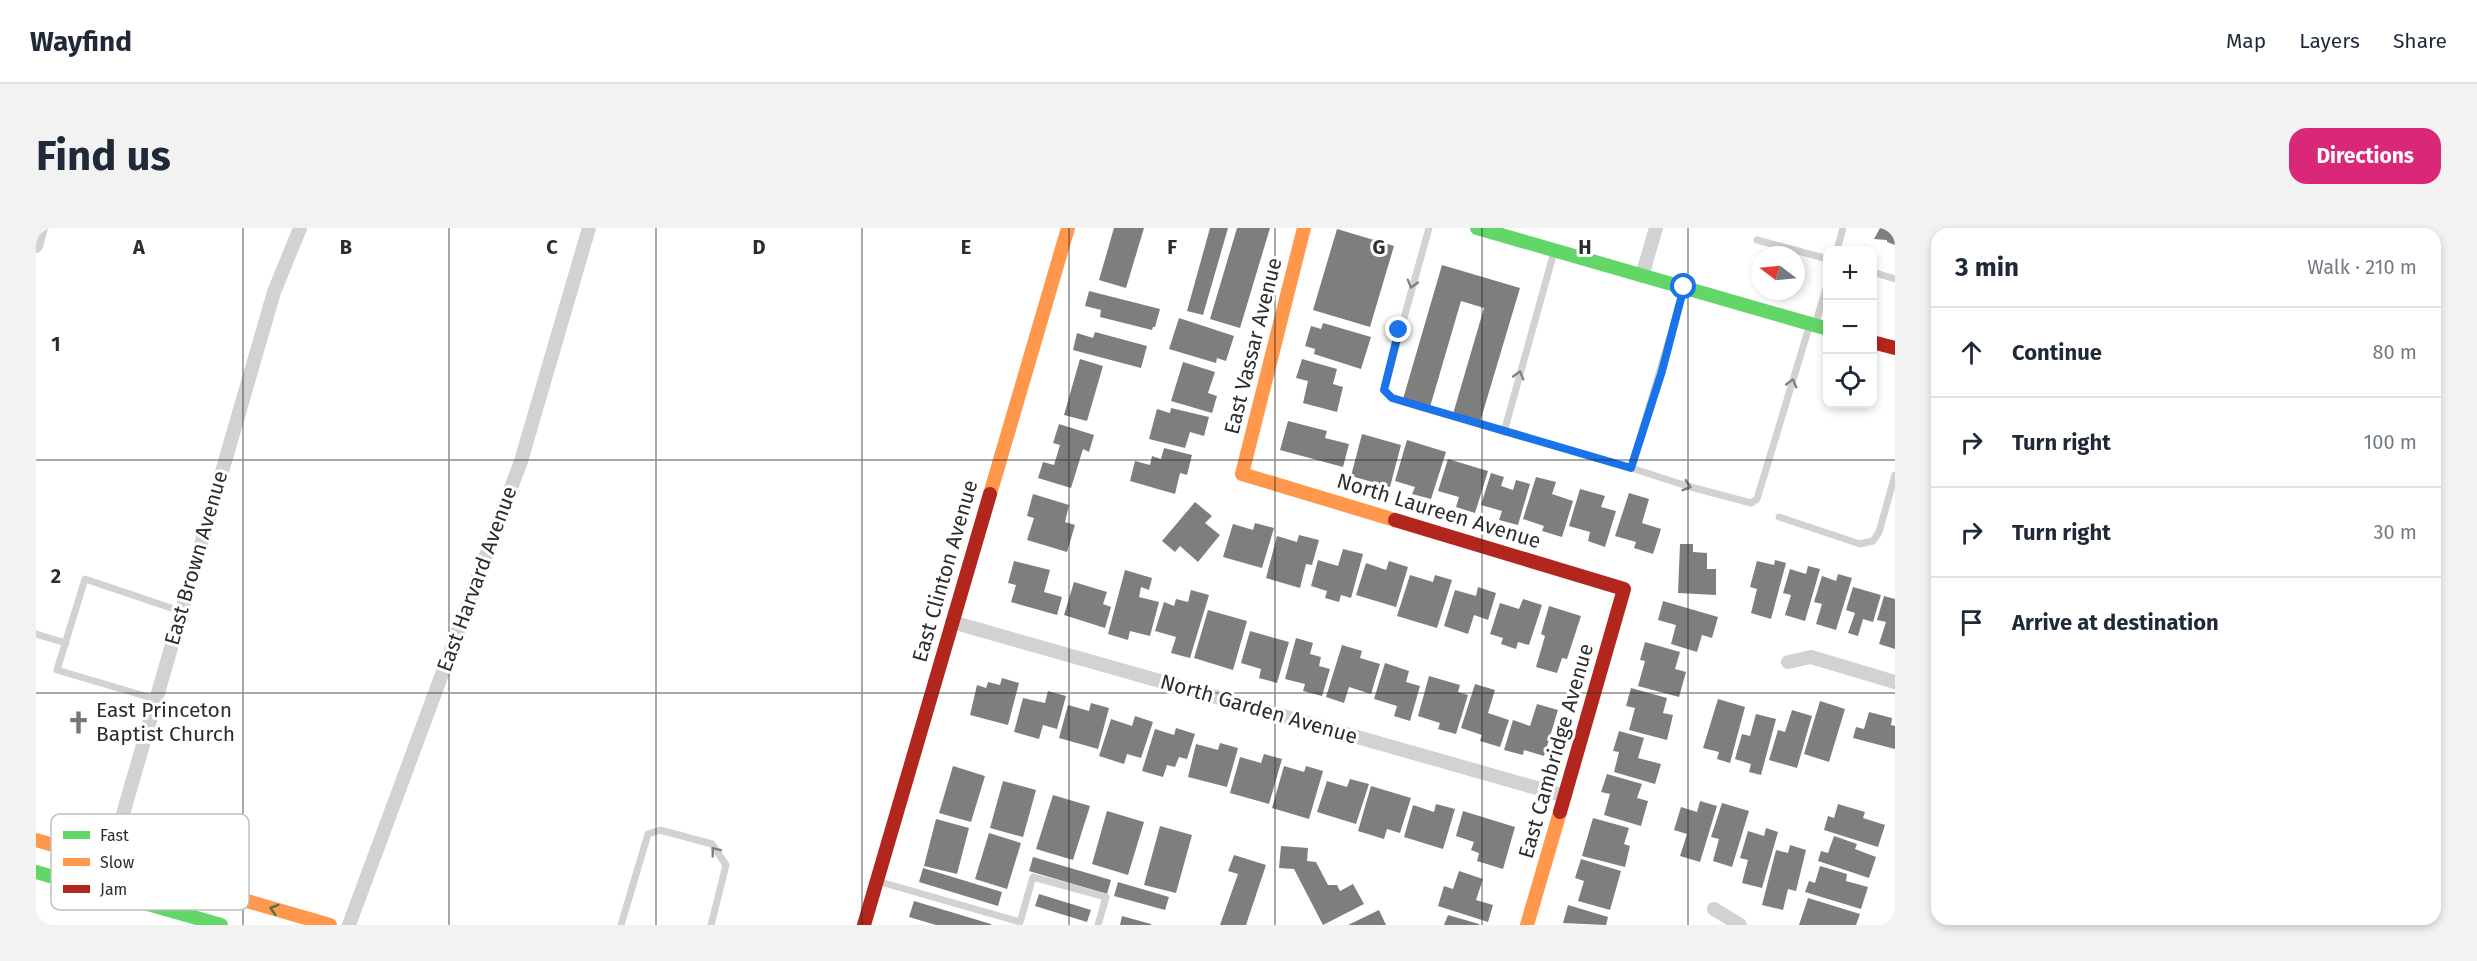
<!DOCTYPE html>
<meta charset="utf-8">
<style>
body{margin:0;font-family:"Fira Sans",sans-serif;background:#f2f2f3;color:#1f2937}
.controls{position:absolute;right:18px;top:18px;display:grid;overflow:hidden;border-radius:12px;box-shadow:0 3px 9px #0003}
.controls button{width:54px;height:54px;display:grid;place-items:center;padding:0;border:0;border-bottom:2px solid #e0e1e3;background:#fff;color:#1f2937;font:30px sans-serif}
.compass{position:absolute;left:1715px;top:18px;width:54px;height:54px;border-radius:50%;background:#fff;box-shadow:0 3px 9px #0003;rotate:286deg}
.stop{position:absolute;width:18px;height:18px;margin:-14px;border:4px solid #1a73e8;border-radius:50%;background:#fff}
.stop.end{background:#1a73e8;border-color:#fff;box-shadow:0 2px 6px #0008}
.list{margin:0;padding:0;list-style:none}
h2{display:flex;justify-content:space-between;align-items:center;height:78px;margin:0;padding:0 24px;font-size:26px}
h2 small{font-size:20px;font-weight:400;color:#747a83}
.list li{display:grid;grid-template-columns:39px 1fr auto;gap:18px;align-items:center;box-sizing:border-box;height:90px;padding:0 24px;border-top:2px solid #e0e1e3}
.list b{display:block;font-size:22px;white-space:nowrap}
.list em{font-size:20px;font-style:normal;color:#747a83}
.icon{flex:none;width:33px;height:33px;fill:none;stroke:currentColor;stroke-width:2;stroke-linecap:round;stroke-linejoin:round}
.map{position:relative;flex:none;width:1859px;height:697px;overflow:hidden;border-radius:18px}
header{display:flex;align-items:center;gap:36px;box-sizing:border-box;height:84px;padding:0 30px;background:#fff;border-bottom:2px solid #e0e1e3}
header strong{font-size:28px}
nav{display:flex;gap:33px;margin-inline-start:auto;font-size:21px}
.intro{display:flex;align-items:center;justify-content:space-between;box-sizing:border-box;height:144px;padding:0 36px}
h1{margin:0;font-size:42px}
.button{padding:15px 27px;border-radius:18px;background:#db2777;color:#fff;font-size:21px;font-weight:700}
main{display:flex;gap:36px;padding:0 36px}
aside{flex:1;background:#fff;border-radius:18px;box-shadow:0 3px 9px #0003}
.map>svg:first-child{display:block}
</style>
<header>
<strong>Wayfind</strong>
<nav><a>Map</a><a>Layers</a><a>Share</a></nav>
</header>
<div class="intro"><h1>Find us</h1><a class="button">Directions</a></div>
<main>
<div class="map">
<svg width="1859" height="697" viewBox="0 0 1859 697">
<rect width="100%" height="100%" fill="#fff"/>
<!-- building -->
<g fill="#7e7e7e">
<path d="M1078,0H1108L1090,60L1063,52Z"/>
<path d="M1174,0H1192L1167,87L1151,83Z"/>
<path d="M1201,0H1234L1204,100L1174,91Z"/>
<path d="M1844,0H1859V17L1851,14V12L1838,11Z"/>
<path d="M1301,1L1358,18L1334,99L1277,82Z"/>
<path d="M1406,37L1484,60L1444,194L1417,186L1448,80L1425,73L1394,179L1367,171Z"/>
<path d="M1053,63L1124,81L1119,99H1117L1116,102L1064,89L1065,82L1049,78Z"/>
<path d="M1143,90L1198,108L1190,133L1181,130L1180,135L1133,121Z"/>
<path d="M1287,95L1335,109L1325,141L1278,126L1279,121L1269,118L1275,98L1285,101Z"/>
<path d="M1059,104L1111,118L1105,140L1037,122L1041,105L1057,110Z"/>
<path d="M1044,131L1067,138L1051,193L1028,187Z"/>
<path d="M1266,131L1301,141L1297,156L1307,159L1301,184L1267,175L1272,153L1260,150Z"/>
<path d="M1147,134L1179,144L1172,165L1181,168L1176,185L1135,173Z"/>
<path d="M1135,180L1173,189L1168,208L1154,204L1149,220L1113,211L1121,181L1134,185Z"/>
<path d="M1252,193L1291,203L1289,210L1313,216L1307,239L1244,222Z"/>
<path d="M1023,196L1058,207L1053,224L1047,221L1035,260L1002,250L1007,234L1018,237L1024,217L1017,215Z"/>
<path d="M1326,206L1365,217L1354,259L1315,248Z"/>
<path d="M1371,212L1410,224L1395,271L1376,266L1379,259L1359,253Z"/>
<path d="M1128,220L1156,227L1151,247L1144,245L1139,266L1094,253L1099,233L1114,237L1116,228L1125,231Z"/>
<path d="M1412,231L1452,243L1439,285L1420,279L1423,269L1402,263Z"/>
<path d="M1455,245L1468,249L1465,258L1477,262L1480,252L1494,256L1482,297L1463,292L1466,283L1445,277Z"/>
<path d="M1500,249L1520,254L1516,266L1537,273L1526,309L1506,303L1508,298L1487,291Z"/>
<path d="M1544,261L1569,268L1565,279L1580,283L1569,319L1552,313L1554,304L1533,298Z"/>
<path d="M1593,265L1613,271L1606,295L1625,301L1617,326L1598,320L1600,314L1579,308Z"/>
<path d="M997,266L1033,277L1029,294L1039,297L1031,324L991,312L998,290L991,288Z"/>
<path d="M1159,274L1176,288L1169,295L1184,307L1162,334L1144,318L1139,324L1126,313Z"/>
<path d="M1219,295L1238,300L1226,340L1187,329L1197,296L1217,302Z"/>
<path d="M1263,307L1283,312L1276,337L1270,336L1264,360L1230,350L1241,308L1261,314Z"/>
<path d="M1644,316H1657V324L1671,325V341H1680V367L1642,365Z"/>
<path d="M1307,321L1327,326L1315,370L1305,367L1303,374L1289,370L1291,363L1275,358L1282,332L1302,338Z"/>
<path d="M1739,332L1750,335L1735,391L1715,385L1721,361L1714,359L1721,333L1738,337Z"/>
<path d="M978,333L1014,342L1008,364L1026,369L1021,387L975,374L980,357L972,355Z"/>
<path d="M1353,333L1372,339L1360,379L1320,367L1330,335L1350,342Z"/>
<path d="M1772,338L1784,341L1769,393L1749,387L1755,367L1747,365L1754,341L1770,346Z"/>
<path d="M1089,342L1116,350L1113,362L1105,359L1103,369L1123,374L1114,408L1094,403L1092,412L1072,406Z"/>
<path d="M1802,346L1816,350L1800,402L1780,396L1786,376L1778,374L1786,348L1800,353Z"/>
<path d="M1374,347L1397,354L1399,347L1416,352L1401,400L1361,388Z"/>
<path d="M1038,354L1071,364L1067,376L1075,379L1069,400L1028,387Z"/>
<path d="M1442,359L1460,365L1452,392L1438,387L1432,406L1408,398L1419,362L1440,368Z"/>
<path d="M1817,359L1845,367L1837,394L1827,391L1822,408L1812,405L1819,385L1810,382Z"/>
<path d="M1155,362L1173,367L1154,430L1135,425L1140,409L1119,403L1128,374L1138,378L1140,371L1152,374Z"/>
<path d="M1848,368L1859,371V421L1843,416L1850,394L1841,392Z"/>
<path d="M1487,371L1506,377L1493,417L1482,414L1480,421L1465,416L1467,410L1454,406L1464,375L1483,381Z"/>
<path d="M1627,373L1682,389L1676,410L1666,407L1661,424L1635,416L1640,397L1622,392Z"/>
<path d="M1513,378L1545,388L1531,431L1526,430L1521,445L1500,439L1509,408L1505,406Z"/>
<path d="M1172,382L1211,393L1197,442L1158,430Z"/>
<path d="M1214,403L1253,414L1241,455L1223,450L1225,441L1205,435Z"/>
<path d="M1260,410L1277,415L1274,426L1285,429L1283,438L1294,441L1286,468L1267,463L1269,456L1249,451Z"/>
<path d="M1609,414L1644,424L1639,441L1650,444L1643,469L1602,458L1609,433L1604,432Z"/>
<path d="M1306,417L1326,423L1324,430L1344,436L1335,466L1313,459L1308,475L1290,469Z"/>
<path d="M1349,435L1373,443L1370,454L1384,458L1374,493L1358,488L1361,478L1338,471Z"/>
<path d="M1393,448L1424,457L1422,464L1432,467L1420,506L1402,501L1404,495L1382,488Z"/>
<path d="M966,450L983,455L972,497L934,487L941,457L950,460L952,454L964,457Z"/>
<path d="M1439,456L1459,462L1452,485L1473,492L1464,519L1444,513L1446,507L1425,500Z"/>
<path d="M1595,460L1631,470L1627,485L1637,487L1631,512L1593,502L1599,480L1590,478Z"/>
<path d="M1012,463L1030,468L1021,501L1007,497L1003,511L978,504L987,470L1009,475Z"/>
<path d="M1682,471L1709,479L1694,535L1681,531L1683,524L1667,520Z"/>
<path d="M1784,473L1809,481L1793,534L1768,526Z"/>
<path d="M1055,475L1073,480L1062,521L1023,510L1032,477L1053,483Z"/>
<path d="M1501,476L1522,482L1508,528L1488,522L1487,527L1468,522L1477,492L1494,498Z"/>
<path d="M1756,482L1776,488L1761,540L1733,532L1742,502L1749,504Z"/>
<path d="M1833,484L1856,490L1855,497L1859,498V521L1817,510L1820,499L1828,501Z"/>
<path d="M1720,486L1740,491L1725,547L1713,544L1715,536L1699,531L1706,506L1714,508Z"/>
<path d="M1099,488L1117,494L1105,530L1091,526L1088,536L1063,528L1075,491L1096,498Z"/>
<path d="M1140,500L1159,506L1151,531L1143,529L1139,539L1131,537L1127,549L1106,543L1119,501L1138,507Z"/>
<path d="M1583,503L1608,510L1602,530L1625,536L1619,556L1578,544L1583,524L1577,523Z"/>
<path d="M1184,515L1202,520L1191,559L1152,549L1160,516L1182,522Z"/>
<path d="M1228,526L1246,531L1233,576L1194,565L1204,529L1225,535Z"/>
<path d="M917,538L949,548L935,594L903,585Z"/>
<path d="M1248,538L1268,544L1270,538L1287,543L1273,591L1236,580Z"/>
<path d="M1571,546L1606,556L1601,570L1612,573L1605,598L1568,587L1574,566L1565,564Z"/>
<path d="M1314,551L1333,556L1320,596L1281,584L1291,553L1311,559Z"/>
<path d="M967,553L1000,562L987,609L954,600Z"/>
<path d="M1335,558L1375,570L1364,605L1351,601L1348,611L1322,603Z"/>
<path d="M1017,567L1054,578L1037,632L1000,621Z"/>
<path d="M1664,573L1681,578L1664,634L1644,628L1651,606L1638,602L1645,579L1661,584Z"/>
<path d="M1686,575L1713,583L1696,639L1677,633L1683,611L1675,609Z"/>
<path d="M1400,576L1419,581L1407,621L1368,609L1377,577L1398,584Z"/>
<path d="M1802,576L1829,584L1827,590L1849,597L1842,619L1788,602L1792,588L1798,590Z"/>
<path d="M1071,583L1108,594L1092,647L1056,636Z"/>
<path d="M1427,583L1479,599L1467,641L1441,633L1443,625L1435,622L1438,614L1420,608Z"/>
<path d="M1557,590L1593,600L1588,616L1594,618L1589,639L1546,628Z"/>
<path d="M900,591L933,600L921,646L888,638Z"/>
<path d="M1124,598L1156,607L1140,665L1108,657Z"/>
<path d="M1730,600L1742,604L1726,660L1706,655L1712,632L1704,630L1712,603L1728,608Z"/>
<path d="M953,605L985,615L971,661L939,651Z"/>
<path d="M1798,608L1821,616L1819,621L1840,629L1833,650L1782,633L1785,623L1792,625Z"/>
<path d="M1754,617L1770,622L1760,663L1752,661L1747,682L1726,677L1740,622L1752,625Z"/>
<path d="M1245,618L1272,620L1271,633L1280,634L1292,657H1301L1304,663L1317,656L1328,676L1287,697L1258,641L1243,640Z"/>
<path d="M1198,627L1230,637L1210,697H1184L1202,646L1192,643Z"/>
<path d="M997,629L1075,652L1071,666L993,643Z"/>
<path d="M1545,631L1585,643L1574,682L1542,673L1548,653L1539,650Z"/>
<path d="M1784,638L1811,646L1810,653L1832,659L1825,681L1769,664L1773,653L1779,655Z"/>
<path d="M887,640L966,664L962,678L883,654Z"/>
<path d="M1423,643L1447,651L1440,672L1457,677L1452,694L1402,678L1408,658L1417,661Z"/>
<path d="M1082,654L1133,669L1129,682L1078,668Z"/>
<path d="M1003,666L1055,682L1051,694L999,678Z"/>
<path d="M1772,670L1824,686L1820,697H1763Z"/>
<path d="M878,673L955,696V697H900L873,689Z"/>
<path d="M1532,677L1572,689L1570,697L1527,695Z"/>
<path d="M1343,682L1350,697H1312Z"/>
<path d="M1412,687L1443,696V697H1408Z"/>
<path d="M1086,688L1115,696V697H1084Z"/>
</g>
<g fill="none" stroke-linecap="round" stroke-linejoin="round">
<!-- lane -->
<g stroke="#d2d2d2" stroke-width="7">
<path d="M1393,0L1348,162L1356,170L1387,180L1595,240L1648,61"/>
<path d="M1721,12L1792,31"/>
<path d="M1801,22L1807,0"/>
<path d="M1836,44L1859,51"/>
<path d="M1779,97L1792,54"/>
<path d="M1468,204L1518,24"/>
<path d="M1595,240L1651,258L1715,275L1721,271L1774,96"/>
<path d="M1743,289L1824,316L1837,313L1843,304L1859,247"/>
<path d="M0,406L30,415"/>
<path d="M119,471L21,442L49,351L144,383"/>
<path d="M841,653L984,694L997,649L1070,669L1062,697"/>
<path d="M585,697L612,606L624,602L676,616L690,637L675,697"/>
</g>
<!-- street -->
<g stroke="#d2d2d2" stroke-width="14">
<path d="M0,18L5,0"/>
<path d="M1606,48L1620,0"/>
<path d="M916,394L1529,568"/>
<path d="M1752,434L1775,429L1859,454"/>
<path d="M65,662L238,64L264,0"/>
<path d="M1678,681L1704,697"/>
<path d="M313,697L485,233L553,0"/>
</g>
<!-- fast -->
<g stroke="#63d668" stroke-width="14">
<path d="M1441,0L1792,101"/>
<path d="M0,644L185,697"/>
</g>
<!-- slow -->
<g stroke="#ff974d" stroke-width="14">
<path d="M1268,0L1206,246L1359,292"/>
<path d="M954,266L1032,0"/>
<path d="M0,612L294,697"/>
<path d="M1491,697L1524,584"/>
</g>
<!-- jam -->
<g stroke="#b3261e" stroke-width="14">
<path d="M1836,114L1859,120"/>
<path d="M1359,292L1588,361L1524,584"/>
<path d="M828,697L954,266"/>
</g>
</g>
<!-- one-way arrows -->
<defs><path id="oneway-chevron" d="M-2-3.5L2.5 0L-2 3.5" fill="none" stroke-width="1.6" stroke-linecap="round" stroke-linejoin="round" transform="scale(1.5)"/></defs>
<g stroke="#808080">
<use href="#oneway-chevron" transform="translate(1376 56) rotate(106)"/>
<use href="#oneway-chevron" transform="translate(1483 147) rotate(-74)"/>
<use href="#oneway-chevron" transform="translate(1756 155) rotate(-74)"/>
<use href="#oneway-chevron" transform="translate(1651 258) rotate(17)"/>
<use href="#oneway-chevron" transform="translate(679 623) rotate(-128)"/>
</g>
<use stroke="#457948" href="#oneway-chevron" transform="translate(238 681) rotate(-164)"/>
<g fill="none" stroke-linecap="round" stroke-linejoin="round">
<!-- route -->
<path stroke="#1a73e8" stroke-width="8" d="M1363,102L1348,162L1356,170L1595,240L1626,143L1648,59"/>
</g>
<!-- grid -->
<path fill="none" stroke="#2d2d2d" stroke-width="1.5" stroke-opacity="0.55" d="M207,0V697M413,0V697M620,0V697M826,0V697M1033,0V697M1239,0V697M1446,0V697M1652,0V697M0,232H1859M0,465H1859"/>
<!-- icons -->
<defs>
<symbol id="church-bare" viewBox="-9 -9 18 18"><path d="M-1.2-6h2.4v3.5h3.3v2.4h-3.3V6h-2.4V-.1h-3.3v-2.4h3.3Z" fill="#767676" stroke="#fff" stroke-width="2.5" paint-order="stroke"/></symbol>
</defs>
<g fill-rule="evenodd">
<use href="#church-bare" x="26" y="478" width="33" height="33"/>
</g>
<g text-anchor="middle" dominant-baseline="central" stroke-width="6" stroke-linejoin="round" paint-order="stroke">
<!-- street labels -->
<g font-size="21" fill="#2d2d2d" stroke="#fff">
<text transform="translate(1217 118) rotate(-76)">East Vassar Avenue</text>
<text transform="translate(1403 283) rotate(17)">North Laureen Avenue</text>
<text transform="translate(160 330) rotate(-74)">East Brown Avenue</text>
<text transform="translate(909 343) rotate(-74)">East Clinton Avenue</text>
<text transform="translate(441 351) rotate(-70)">East Harvard Avenue</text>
<text transform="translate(1223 481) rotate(16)">North Garden Avenue</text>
<text transform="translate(1520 523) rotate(-74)">East Cambridge Avenue</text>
</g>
<!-- poi labels -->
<g font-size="21" fill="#2d2d2d" stroke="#fff" text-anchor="start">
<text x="60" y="482">East Princeton<tspan x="60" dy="24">Baptist Church</tspan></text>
</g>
</g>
<!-- legend -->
<rect x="15" y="586" width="198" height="96" rx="9" fill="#fff" stroke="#c0c0c0" stroke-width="1.5"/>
<rect x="27" y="603" width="27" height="8" fill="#63d668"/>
<rect x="27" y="630" width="27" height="8" fill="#ff974d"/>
<rect x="27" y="657" width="27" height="8" fill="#b3261e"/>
<g font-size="16" fill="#2d2d2d">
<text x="64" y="613">Fast</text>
<text x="64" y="640">Slow</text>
<text x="64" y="667">Jam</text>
</g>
<g font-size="20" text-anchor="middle" font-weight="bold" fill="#2d2d2d" stroke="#fff" stroke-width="6" stroke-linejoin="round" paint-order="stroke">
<text x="103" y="26">A</text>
<text x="310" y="26">B</text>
<text x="516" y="26">C</text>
<text x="723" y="26">D</text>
<text x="930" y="26">E</text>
<text x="1136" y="26">F</text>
<text x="1343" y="26">G</text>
<text x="1549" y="26">H</text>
<text x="20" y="123">1</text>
<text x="20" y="355">2</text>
</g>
</svg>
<div class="controls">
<button>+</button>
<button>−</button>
<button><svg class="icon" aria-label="locate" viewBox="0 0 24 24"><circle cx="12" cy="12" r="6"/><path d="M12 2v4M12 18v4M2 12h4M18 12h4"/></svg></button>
</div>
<svg class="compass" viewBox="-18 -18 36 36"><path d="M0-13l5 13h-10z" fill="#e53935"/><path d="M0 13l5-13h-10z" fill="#747a83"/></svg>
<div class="stop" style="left:1648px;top:59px"></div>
<div class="stop end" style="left:1363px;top:102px"></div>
</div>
<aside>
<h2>3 min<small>Walk · 210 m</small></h2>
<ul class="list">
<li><svg class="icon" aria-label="ahead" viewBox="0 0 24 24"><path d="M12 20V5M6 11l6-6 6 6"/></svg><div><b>Continue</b></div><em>80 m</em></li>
<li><svg class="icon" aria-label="right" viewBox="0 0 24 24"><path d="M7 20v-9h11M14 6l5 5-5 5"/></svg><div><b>Turn right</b></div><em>100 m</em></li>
<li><svg class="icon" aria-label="right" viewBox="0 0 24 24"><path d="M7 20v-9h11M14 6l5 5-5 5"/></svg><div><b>Turn right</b></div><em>30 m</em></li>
<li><svg class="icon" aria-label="arrive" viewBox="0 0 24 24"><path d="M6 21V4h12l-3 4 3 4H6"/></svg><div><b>Arrive at destination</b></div></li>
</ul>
</aside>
</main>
